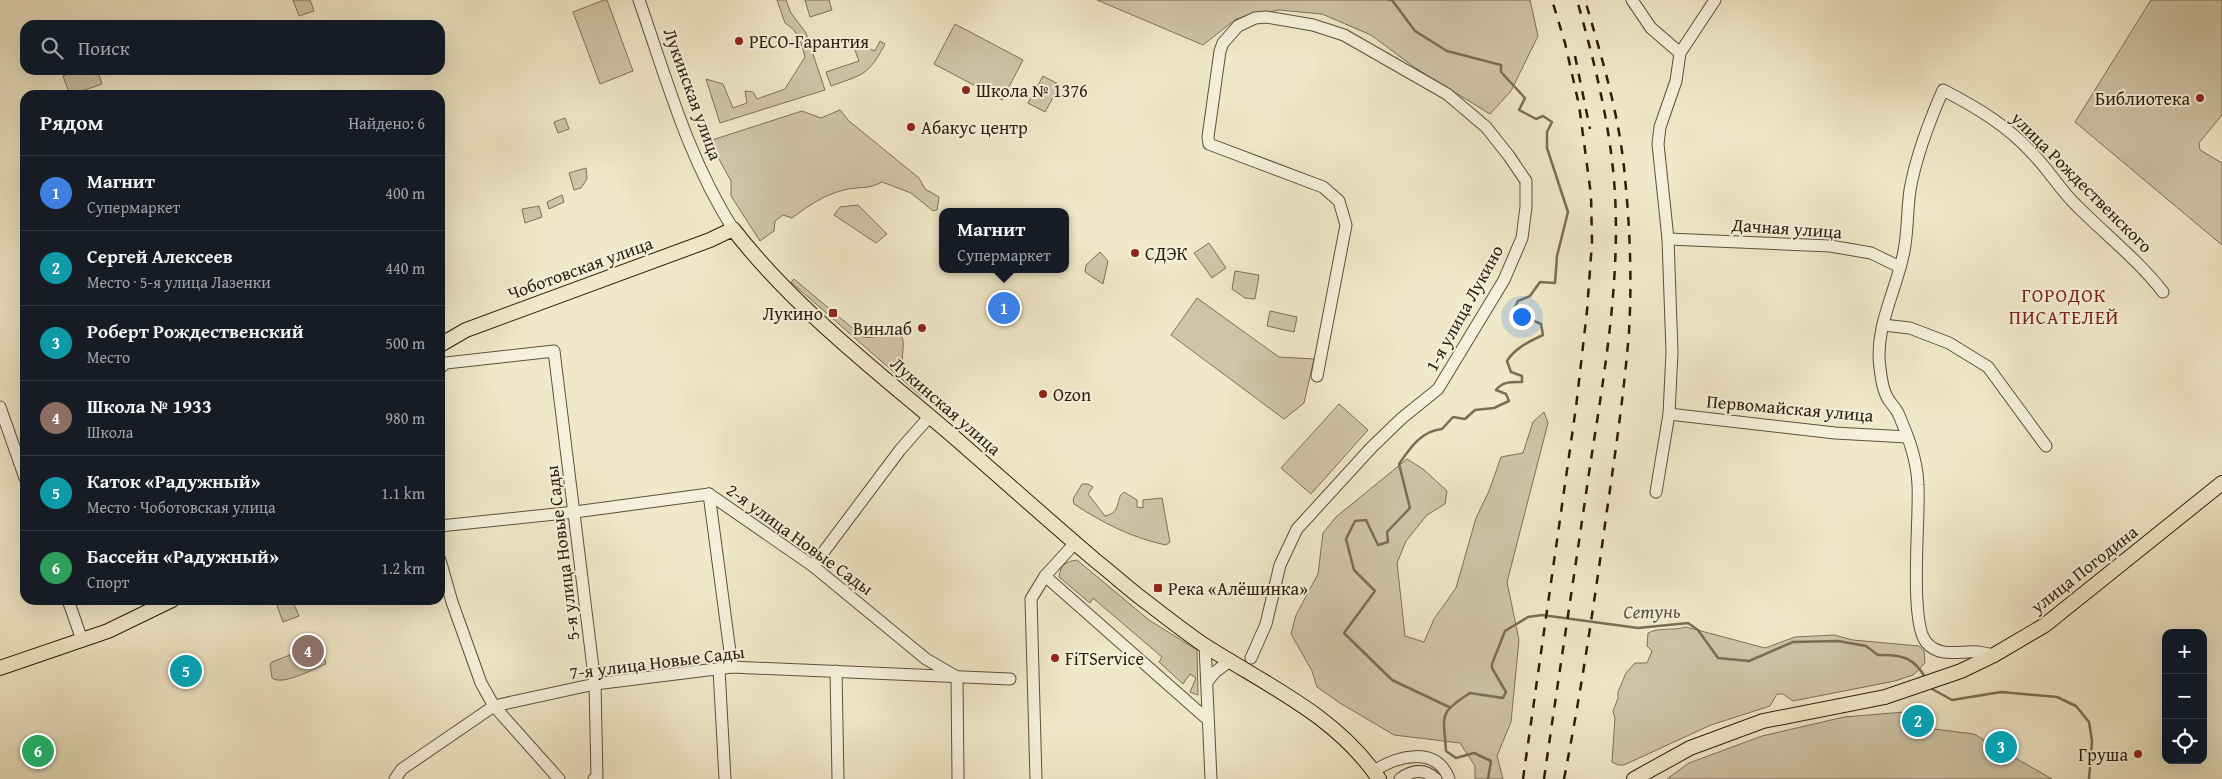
<!DOCTYPE html>
<html lang="ru">
<meta charset="utf-8">
<style>
body{margin:0;font-family:"Gentium Book Plus",serif;background:#20242c;color:#f1f3f6}
.controls{position:absolute;right:15px;bottom:15px;display:grid;overflow:hidden;border-radius:10px;box-shadow:0 5px 20px #0002}
.controls button{width:45px;height:45px;display:grid;place-items:center;padding:0;border:0;border-bottom:1px solid #363941;background:#171b24;color:#f1f3f6;font:25px sans-serif}
.you{position:absolute;left:1521px;top:316px;width:18px;height:18px;margin:-12px;border:4px solid #fff;border-radius:50%;background:#1a73e8;box-shadow:0 0 0 8px #1a73e833}
.badge{display:grid;place-items:center;width:32px;height:32px;border-radius:50%;background:#c59692;color:#fff;font-size:16px;font-weight:700}
.pin{position:absolute;translate:-50% -50%;border:2px solid #fff;box-shadow:0 1px 5px #0006}
.popup{position:absolute;left:939px;top:208px;width:130px;height:65px;box-sizing:border-box;display:grid;place-content:center;border-radius:10px;background:#171b24;filter:drop-shadow(0 1px 4px #0005);font-size:16px;white-space:nowrap;color:#9ea1a6}
.popup b{font-size:19px;color:#f1f3f6}
.popup::after{content:'';position:absolute;left:50%;top:100%;margin-left:-10px;border:10px solid transparent;border-top-color:#171b24}
.list{margin:0;padding:0;list-style:none}
h2{display:flex;justify-content:space-between;align-items:center;height:65px;margin:0;padding:0 20px;font-size:21px}
h2 small{font-size:16px;font-weight:400;color:#9ea1a6}
.list li{display:grid;grid-template-columns:32px 1fr auto;gap:15px;align-items:center;box-sizing:border-box;height:75px;padding:0 20px;border-top:1px solid #363941}
.list b{display:block;font-size:19px;white-space:nowrap}
.list p{margin:0;font-size:16px;white-space:nowrap;color:#9ea1a6}
.list em{font-size:16px;font-style:normal;color:#9ea1a6}
.icon{flex:none;width:28px;height:28px;fill:none;stroke:currentColor;stroke-width:2;stroke-linecap:round;stroke-linejoin:round}
.map{position:relative;flex:none;width:2222px;height:779px;overflow:hidden}
.search{position:absolute;background:#171b24;box-shadow:0 5px 20px #0002;left:20px;top:20px;width:425px;height:55px;display:flex;align-items:center;gap:12px;box-sizing:border-box;padding:0 18px;border-radius:15px;color:#9ea1a6;font-size:19px}
.panel{position:absolute;background:#171b24;box-shadow:0 5px 20px #0002;left:20px;top:90px;width:425px;height:515px;border-radius:15px}
.map>svg:first-child{display:block}
</style>
<div class="map">
<svg width="2222" height="779" viewBox="0 0 2222 779">
<rect width="100%" height="100%" fill="#f0e8c8"/>
<filter id="stains"><feTurbulence type="fractalNoise" baseFrequency=".004" numOctaves="4"/><feColorMatrix values="0 0 0 0 .2 0 0 0 0 .09 0 0 0 0 .02 0 0 0 .5 -.17"/></filter>
<radialGradient id="worn" r=".72"><stop offset=".6" stop-color="#630" stop-opacity="0"/><stop offset="1" stop-color="#630" stop-opacity=".3"/></radialGradient>
<!-- green -->
<g fill="#cfc5a8" stroke="#7e7158">
<path d="M293,0H310L314,11L299,16Z"/>
<path d="M604,0H607L633,71L600,84L573,12Z"/>
<path d="M777,0H786L791,13L806,33L825,90L720,123L706,79L723,84L733,108L747,103L745,91L753,92L757,99L785,89L805,57C801,43 799,31 785,23Z"/>
<path d="M805,0H829L832,10L810,17Z"/>
<path d="M1097,0H1530L1538,36L1511,91L1490,114L1414,67L1371,35L1322,14L1279,10L1236,19L1203,45Z"/>
<path d="M2151,0H2222V115L2199,143L2200,150L2222,163V245L2075,122Z"/>
<path d="M955,24L1023,60L1002,100L934,64Z"/>
<path d="M880,41L885,44C868,76 864,74 831,86L826,72L859,61L855,50L858,44L875,51Z"/>
<path d="M79,70H97L102,84L70,95L63,76Z"/>
<path d="M1043,76L1060,85L1045,112L1028,103Z"/>
<path d="M840,110L849,121L919,178L925,189L939,197L937,210L933,211L911,193L882,182C868,190 859,186 844,190C824,195 808,206 792,218L783,215L775,221L774,231L760,241L731,196V181L709,141L802,111L821,118Z"/>
<path d="M565,118L569,129L558,133L554,122Z"/>
<path d="M586,168L587,179L581,188L574,190L569,173Z"/>
<path d="M562,195L564,202L549,209L547,202Z"/>
<path d="M858,205L887,234L876,243L834,215L840,207Z"/>
<path d="M539,206L542,217L525,223L522,209Z"/>
<path d="M1209,243L1226,268L1212,278L1194,253Z"/>
<path d="M1100,252L1108,261L1103,284L1085,272L1086,265Z"/>
<path d="M1235,271L1259,275L1255,299L1245,298L1232,289Z"/>
<path d="M794,279L863,337C876,340 890,329 900,334C907,342 900,356 903,366C907,377 920,385 928,392L921,396L791,282Z"/>
<path d="M1197,298L1279,357L1314,359L1304,403L1284,419L1171,335Z"/>
<path d="M1270,311L1297,317L1294,332L1267,326Z"/>
<path d="M1339,404L1368,430L1311,494L1281,468Z"/>
<path d="M1544,412L1548,423L1507,582L1519,640L1511,722L1497,756L1503,779H1475V766L1460,743L1394,735L1340,703L1317,687L1312,671L1291,634L1296,615L1318,574L1323,533L1336,517L1407,459L1423,469L1447,491L1445,504L1427,515L1406,541L1397,563L1405,636L1424,642L1434,619L1456,588L1476,518L1489,491L1501,457L1523,453L1533,422Z"/>
<path d="M1082,484H1088L1093,487L1088,494L1105,516C1123,512 1114,499 1124,492L1137,500V507L1143,508V500L1162,498L1170,542L1166,545C1132,538 1103,523 1074,504L1073,499Z"/>
<path d="M1077,560L1149,620L1197,650L1198,695L1190,692L1196,678L1190,674L1183,684L1159,662L1162,657L1093,598L1090,603L1059,577C1061,564 1065,562 1077,560Z"/>
<path d="M275,600H292L299,616L283,622Z"/>
<path d="M1686,627L1765,648L1795,637L1834,635L1853,640L1919,646L1924,651L1925,663L1913,675L1895,681L1793,701L1783,694H1777L1770,706L1711,725L1624,765H1618L1612,762L1615,718L1613,711L1618,698V692L1626,673L1635,663H1647L1652,651L1647,646L1648,633C1659,627 1674,631 1686,627Z"/>
<path d="M313,646L322,648L326,664C313,669 283,686 272,678L270,664L272,662Z"/>
<path d="M1905,712L1934,729L1974,734L2052,779H1667L1689,763L1762,736L1844,717Z"/>
</g>
<g fill="none" stroke-linecap="round" stroke-linejoin="round">
<!-- stream -->
<g stroke="#7b6d55" stroke-width="2.5">
<path d="M1389,0H1392L1415,31L1447,51L1501,65V72L1525,98L1519,110L1536,119L1543,116L1552,122L1547,132V148L1568,212L1557,256L1555,283L1540,282L1530,296L1518,301L1513,311L1541,324L1543,335C1530,341 1515,348 1507,361L1511,372L1522,376V382C1512,382 1503,381 1496,390L1506,394L1509,401L1494,408L1475,410L1465,419L1453,417L1442,429C1421,431 1410,448 1399,464L1410,508L1387,532L1388,542L1378,545L1366,520L1355,521L1346,539L1354,570L1375,591L1344,633L1392,680L1449,707"/>
<path d="M1930,686L1932,689L1952,700L2001,692L2057,697L2076,706L2089,722L2092,741L2089,779"/>
<path d="M1488,779L1491,761L1474,753L1456,758L1446,751C1444,715 1437,714 1470,693L1503,698L1506,692L1492,668V664L1505,631L1528,617L1542,615L1638,628L1688,623L1698,630L1718,658L1749,661L1793,642L1838,641L1866,646L1878,655C1902,654 1915,658 1926,679"/>
</g>
<defs>
<g id="minor">
<path d="M639,0C667,80 687,156 733,229"/>
<path d="M1632,0L1651,28L1680,53"/>
<path d="M1668,239L1830,246L1871,253L1900,267"/>
<path d="M1883,325L1910,328L1949,343L1988,367L2046,446"/>
<path d="M440,368L446,363L554,351L595,684L597,777L594,779"/>
<path d="M0,407L25,478"/>
<path d="M1669,414L1835,433L1907,437"/>
<path d="M1656,492L1669,414L1672,352L1668,239L1658,144L1660,127L1676,81L1680,53L1715,0"/>
<path d="M709,494L732,667"/>
<path d="M440,526L575,512L709,494L813,566L926,659L957,677L958,779"/>
<path d="M440,560L452,602L481,683L494,706L559,779"/>
<path d="M813,566L900,450L929,417"/>
<path d="M1045,576L1207,719"/>
<path d="M68,600L82,640"/>
<path d="M1205,645L1211,779"/>
<path d="M1994,655C1989,654 1984,653 1979,652C1961,650 1940,659 1926,642C1909,621 1920,516 1918,485C1917,459 1908,436 1898,413C1895,407 1890,403 1887,397C1883,390 1881,377 1880,368C1874,327 1897,290 1904,251C1908,231 1907,210 1910,190C1916,156 1929,122 1943,90C1976,107 2008,126 2033,154C2049,170 2060,190 2077,206C2106,235 2138,260 2163,292"/>
<path d="M1251,658L1266,624L1280,565L1297,529L1371,448L1402,418L1438,389L1504,280L1522,238L1526,207V181L1509,156L1486,127L1447,94L1344,35L1313,25L1266,17L1255,18L1238,26L1223,43L1220,51L1208,137L1209,144L1323,187L1339,201L1346,225L1317,376"/>
<path d="M719,669L725,779"/>
<path d="M836,671L838,779"/>
<path d="M1207,682L1215,672L1231,660"/>
<path d="M1374,771C1397,756 1436,745 1449,779"/>
<path d="M395,779L402,769L494,706L595,684L732,667L1010,679"/>
<path d="M1036,779L1031,599L1045,576L1075,543"/>
<path d="M1400,779C1412,770 1424,768 1436,779"/>
</g>
<g id="major">
<path d="M440,345L466,330L710,240L733,229C795,309 878,372 954,437C1001,478 1048,520 1096,561C1114,575 1131,591 1149,604C1167,618 1185,632 1204,645C1266,685 1336,715 1379,779"/>
<path d="M0,668L108,631L172,600"/>
<path d="M1634,779L1690,748L1763,721L1885,697L1961,671L1994,655L2045,625L2222,483"/>
</g>
</defs>
<!-- minor casing -->
<use href="#minor" stroke="#5e5039" stroke-width="13"/>
<!-- major casing -->
<use href="#major" stroke="#2e1d09" stroke-width="16"/>
<!-- minor -->
<use href="#minor" stroke="#f5f0db" stroke-width="11"/>
<!-- major -->
<use href="#major" stroke="#f0e8c8" stroke-width="14"/>
<!-- rail -->
<g stroke="#2e1d09" stroke-width="2.5" stroke-dasharray="9 9" stroke-linecap="butt">
<path d="M1575,56L1590,129"/>
<path d="M1523,779L1576,407L1587,311L1592,242L1591,195L1579,105L1565,43L1552,0"/>
<path d="M1544,779C1559,674 1575,570 1590,466C1604,376 1620,284 1615,194C1611,127 1595,64 1577,0"/>
<path d="M1564,779C1581,692 1594,605 1606,517C1615,455 1624,394 1629,332C1632,281 1630,228 1625,178C1620,117 1602,58 1585,0"/>
</g>
</g>
<!-- markers -->
<g fill="#8f2418" stroke="#f5f0db" stroke-width="2">
<circle cx="739" cy="41" r="5"/>
<circle cx="966" cy="90" r="5"/>
<circle cx="2200" cy="98" r="5"/>
<circle cx="911" cy="127" r="5"/>
<circle cx="1135" cy="253" r="5"/>
<rect x="828" y="308" width="10" height="10" rx="2.5"/>
<circle cx="922" cy="328" r="5"/>
<circle cx="1043" cy="394" r="5"/>
<rect x="1153" y="583" width="10" height="10" rx="2.5"/>
<circle cx="1055" cy="658" r="5"/>
<circle cx="2138" cy="754" r="5"/>
</g>
<g text-anchor="middle" dominant-baseline="central" stroke-width="4" stroke-linejoin="round" paint-order="stroke">
<!-- poi labels -->
<g font-size="18" fill="#2e1d09" stroke="#f5f0db" text-anchor="start">
<text x="749" y="41">РЕСО-Гарантия</text>
<text x="976" y="90">Школа № 1376</text>
<text x="2190" y="98" text-anchor="end">Библиотека</text>
<text x="921" y="127">Абакус центр</text>
<text x="1145" y="253">СДЭК</text>
<text x="823" y="313" text-anchor="end">Лукино</text>
<text x="912" y="328" text-anchor="end">Винлаб</text>
<text x="1053" y="394">Ozon</text>
<text x="1168" y="588">Река «Алёшинка»</text>
<text x="1065" y="658">FiTService</text>
<text x="2128" y="754" text-anchor="end">Груша</text>
</g>
<!-- street labels -->
<g font-size="18" fill="#2e1d09" stroke="#f5f0db">
<text transform="translate(693 94) rotate(70)">Лукинская улица</text>
<text transform="translate(2082 182) rotate(45)">улица Рождественского</text>
<text transform="translate(1787 228) rotate(4)">Дачная улица</text>
<text transform="translate(580 268) rotate(-20)">Чоботовская улица</text>
<text transform="translate(1464 308) rotate(-61)">1-я улица Лукино</text>
<text transform="translate(946 406) rotate(41)">Лукинская улица</text>
<text transform="translate(1790 408) rotate(5)">Первомайская улица</text>
<text transform="translate(800 539) rotate(36)">2-я улица Новые Сады</text>
<text transform="translate(562 553) rotate(-97)">5-я улица Новые Сады</text>
<text transform="translate(2084 569) rotate(-38)">улица Погодина</text>
<text transform="translate(657 662) rotate(-7)">7-я улица Новые Сады</text>
</g>
<!-- neighbourhood labels -->
<g font-size="19" letter-spacing="1" fill="#7a1f14" stroke="#f5f0db">
<text x="2064" y="295">ГОРОДОК<tspan x="2064" dy="22">ПИСАТЕЛЕЙ</tspan></text>
</g>
<!-- water labels -->
<g font-size="19" font-style="italic" fill="#61533b" stroke="#f5f0db">
<text transform="translate(1652 611) rotate(-1)">Сетунь</text>
</g>
</g>
<rect width="100%" height="100%" filter="url(#stains)"/>
<rect width="100%" height="100%" fill="url(#worn)"/>
</svg>
<div class="controls">
<button>+</button>
<button>−</button>
<button><svg class="icon" aria-label="locate" viewBox="0 0 24 24"><circle cx="12" cy="12" r="6"/><path d="M12 2v4M12 18v4M2 12h4M18 12h4"/></svg></button>
</div>
<div class="you"></div>
<div class="pin badge" style="left:1004px;top:308px;background:#3f7fe0">1</div>
<div class="popup"><b>Магнит</b>Супермаркет</div>
<div class="pin badge" style="left:1918px;top:721px;background:#0f9aa8">2</div>
<div class="pin badge" style="left:2001px;top:747px;background:#0f9aa8">3</div>
<div class="pin badge" style="left:308px;top:651px;background:#8d6e63">4</div>
<div class="pin badge" style="left:186px;top:671px;background:#0f9aa8">5</div>
<div class="pin badge" style="left:38px;top:751px;background:#2e9e5b">6</div>
<div class="search"><svg class="icon" aria-label="search" viewBox="0 0 24 24"><circle cx="10" cy="10" r="6"/><path d="M15 15l6 6"/></svg>Поиск</div>
<section class="panel">
<h2>Рядом<small>Найдено: 6</small></h2>
<ul class="list">
<li><span class="badge" style="background:#3f7fe0">1</span><div><b>Магнит</b><p>Супермаркет</p></div><em>400 m</em></li>
<li><span class="badge" style="background:#0f9aa8">2</span><div><b>Сергей Алексеев</b><p>Место · 5-я улица Лазенки</p></div><em>440 m</em></li>
<li><span class="badge" style="background:#0f9aa8">3</span><div><b>Роберт Рождественский</b><p>Место</p></div><em>500 m</em></li>
<li><span class="badge" style="background:#8d6e63">4</span><div><b>Школа № 1933</b><p>Школа</p></div><em>980 m</em></li>
<li><span class="badge" style="background:#0f9aa8">5</span><div><b>Каток «Радужный»</b><p>Место · Чоботовская улица</p></div><em>1.1 km</em></li>
<li><span class="badge" style="background:#2e9e5b">6</span><div><b>Бассейн «Радужный»</b><p>Спорт</p></div><em>1.2 km</em></li>
</ul>
</section>
</div>
